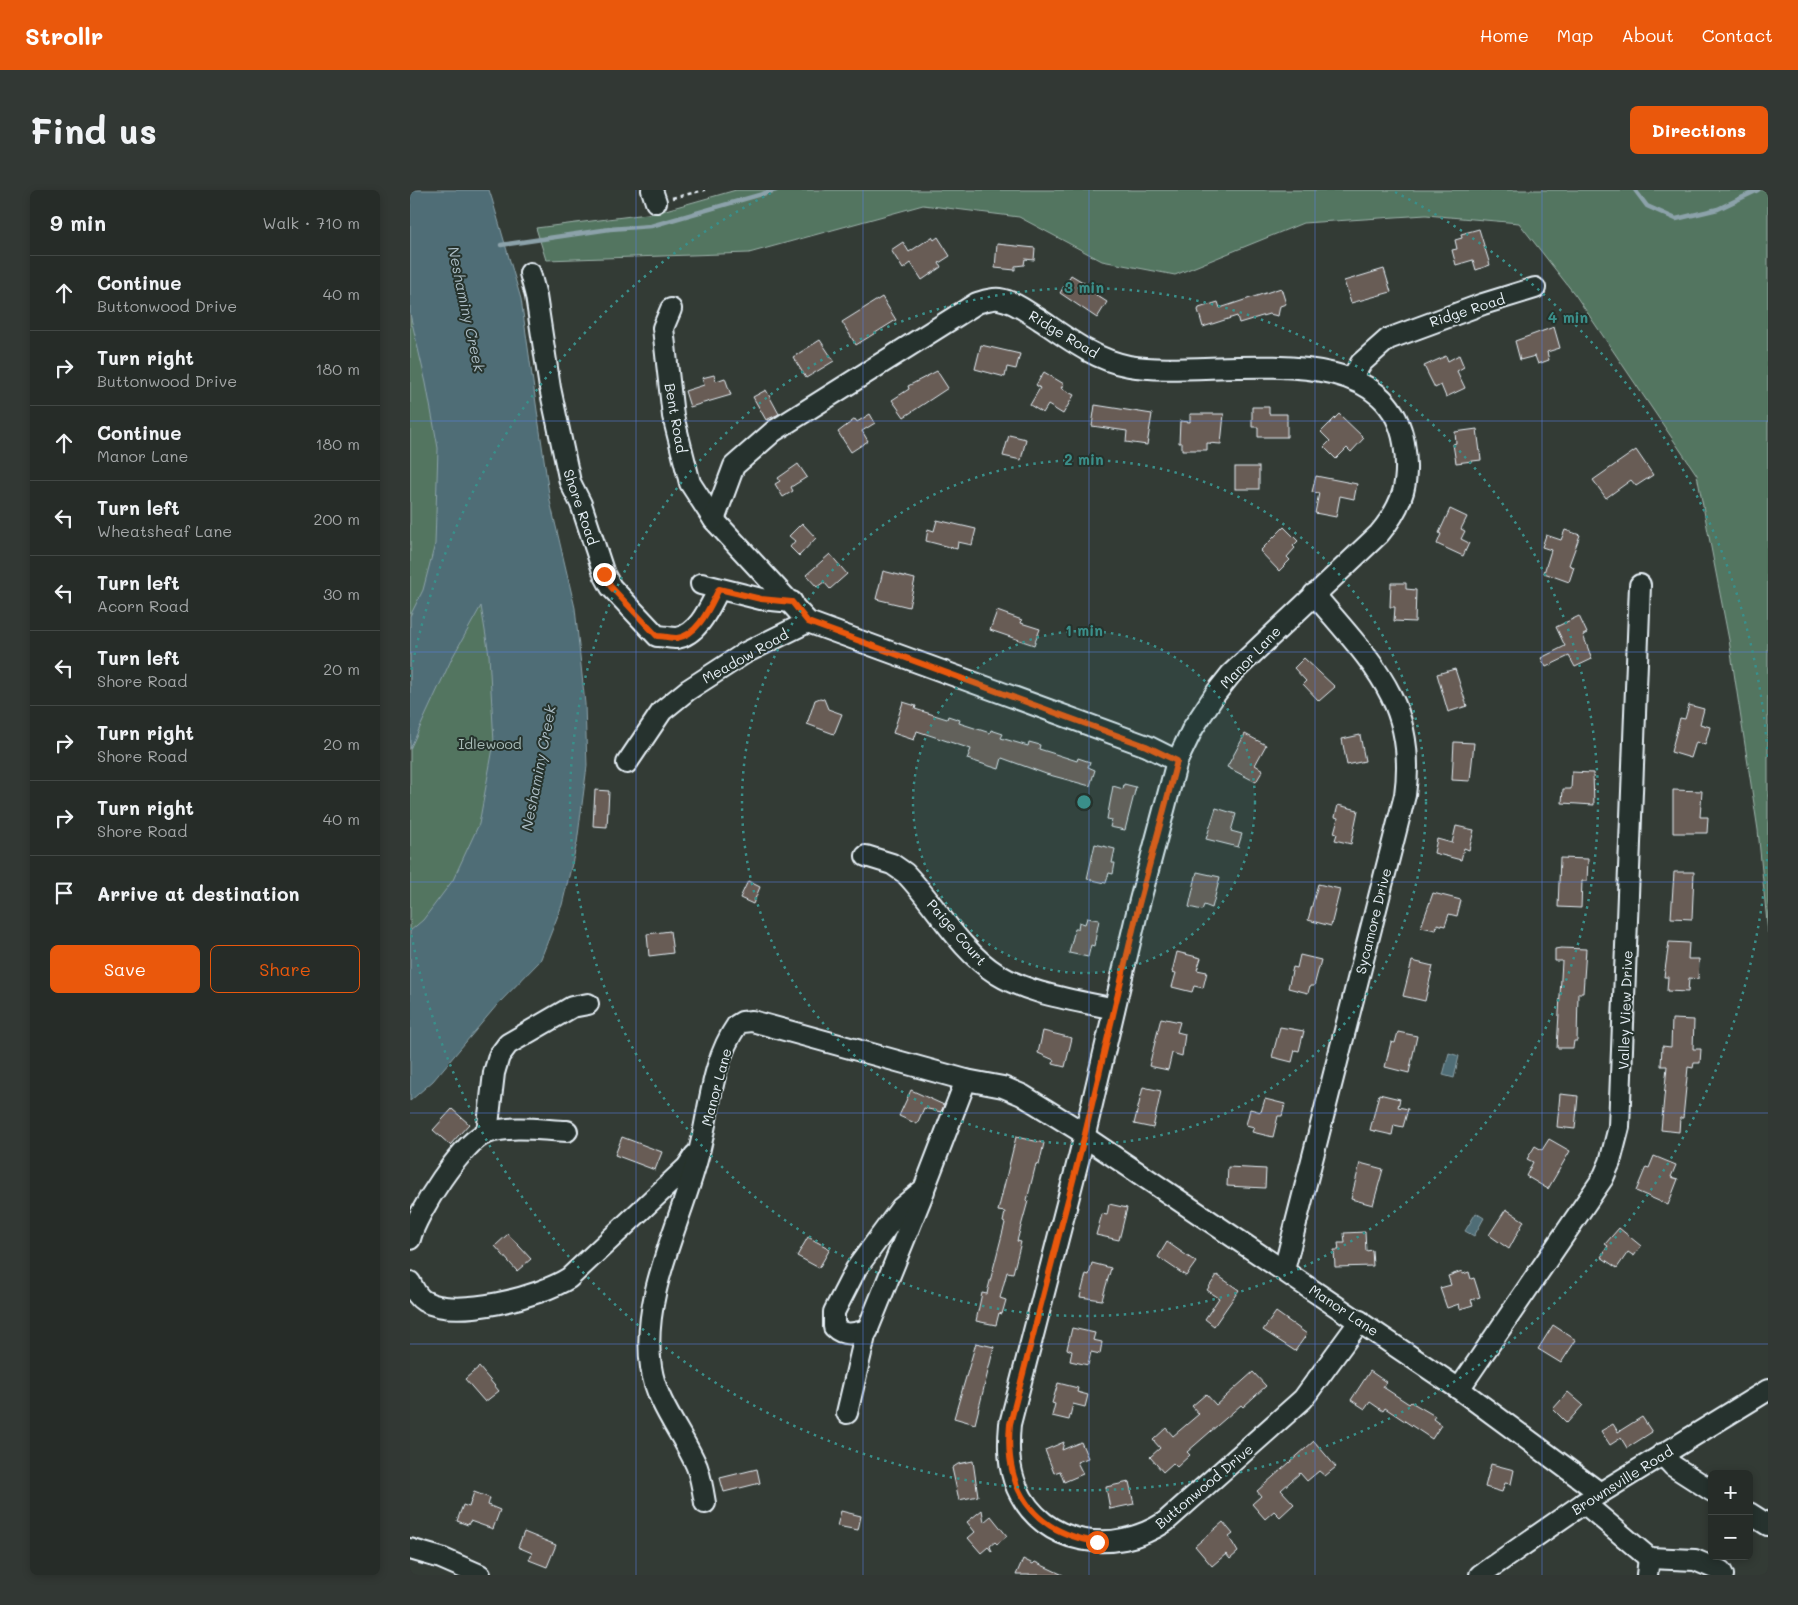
<!DOCTYPE html>
<meta charset="utf-8">
<style>
body{margin:0;font-family:Mali,sans-serif;background:#323834;color:#f1f3f6}
.controls{position:absolute;right:15px;bottom:15px;display:grid;overflow:hidden;border-radius:8px;box-shadow:0 2px 8px #0003}
.controls button{width:45px;height:45px;display:grid;place-items:center;padding:0;border:0;border-bottom:1px solid #424845;background:#262c28;color:#f1f3f6;font:25px sans-serif}
.stop{position:absolute;width:15px;height:15px;margin:-11px;border:4px solid #ea580c;border-radius:50%;background:#fff}
.stop.end{background:#ea580c;border-color:#fff;box-shadow:0 1px 5px #0008}
.list{margin:0;padding:0;list-style:none}
h2{display:flex;justify-content:space-between;align-items:center;height:65px;margin:0;padding:0 20px;font-size:21px}
h2 small{font-size:16px;font-weight:400;color:#a4a7a8}
.list li{display:grid;grid-template-columns:32px 1fr auto;gap:15px;align-items:center;box-sizing:border-box;height:75px;padding:0 20px;border-top:1px solid #424845}
.list b{display:block;font-size:19px;white-space:nowrap}
.list p{margin:0;font-size:16px;white-space:nowrap;color:#a4a7a8}
.list em{font-size:16px;font-style:normal;color:#a4a7a8}
.actions{display:flex;gap:10px;padding:15px 20px}
.actions a{flex:1;padding:11px 0;border:1px solid #ea580c;border-radius:8px;text-align:center;font-size:18px;color:#ea580c}
.actions .main{background:#ea580c;color:#fff}
.icon{flex:none;width:28px;height:28px;fill:none;stroke:currentColor;stroke-width:2;stroke-linecap:round;stroke-linejoin:round}
.map{position:relative;flex:none;width:1358px;height:1385px;overflow:hidden;border-radius:8px}
header{display:flex;align-items:center;gap:30px;box-sizing:border-box;height:70px;padding:0 25px;background:#ea580c;color:#fff}
header strong{font-size:24px}
nav{display:flex;gap:28px;margin-inline-start:auto;font-size:18px}
.intro{display:flex;align-items:center;justify-content:space-between;box-sizing:border-box;height:120px;padding:0 30px}
h1{margin:0;font-size:35px}
.button{padding:12px 22px;border-radius:8px;background:#ea580c;color:#fff;font-size:18px;font-weight:700}
main{display:flex;gap:30px;padding:0 30px}
aside{flex:1;background:#262c28;border-radius:8px;box-shadow:0 2px 8px #0003}
.map>svg:first-child{display:block}
</style>
<header>
<strong>Strollr</strong>
<nav><a>Home</a><a>Map</a><a>About</a><a>Contact</a></nav>
</header>
<div class="intro"><h1>Find us</h1><a class="button">Directions</a></div>
<main>
<aside>
<h2>9 min<small>Walk · 710 m</small></h2>
<ul class="list">
<li><svg class="icon" aria-label="ahead" viewBox="0 0 24 24"><path d="M12 20V5M6 11l6-6 6 6"/></svg><div><b>Continue</b><p>Buttonwood Drive</p></div><em>40 m</em></li>
<li><svg class="icon" aria-label="right" viewBox="0 0 24 24"><path d="M7 20v-9h11M14 6l5 5-5 5"/></svg><div><b>Turn right</b><p>Buttonwood Drive</p></div><em>180 m</em></li>
<li><svg class="icon" aria-label="ahead" viewBox="0 0 24 24"><path d="M12 20V5M6 11l6-6 6 6"/></svg><div><b>Continue</b><p>Manor Lane</p></div><em>180 m</em></li>
<li><svg class="icon" aria-label="left" viewBox="0 0 24 24"><path d="M17 20v-9H6M10 6l-5 5 5 5"/></svg><div><b>Turn left</b><p>Wheatsheaf Lane</p></div><em>200 m</em></li>
<li><svg class="icon" aria-label="left" viewBox="0 0 24 24"><path d="M17 20v-9H6M10 6l-5 5 5 5"/></svg><div><b>Turn left</b><p>Acorn Road</p></div><em>30 m</em></li>
<li><svg class="icon" aria-label="left" viewBox="0 0 24 24"><path d="M17 20v-9H6M10 6l-5 5 5 5"/></svg><div><b>Turn left</b><p>Shore Road</p></div><em>20 m</em></li>
<li><svg class="icon" aria-label="right" viewBox="0 0 24 24"><path d="M7 20v-9h11M14 6l5 5-5 5"/></svg><div><b>Turn right</b><p>Shore Road</p></div><em>20 m</em></li>
<li><svg class="icon" aria-label="right" viewBox="0 0 24 24"><path d="M7 20v-9h11M14 6l5 5-5 5"/></svg><div><b>Turn right</b><p>Shore Road</p></div><em>40 m</em></li>
<li><svg class="icon" aria-label="arrive" viewBox="0 0 24 24"><path d="M6 21V4h12l-3 4 3 4H6"/></svg><div><b>Arrive at destination</b></div></li>
</ul>
<div class="actions"><a class="main">Save</a><a>Share</a></div>
</aside>
<div class="map">
<svg width="1358" height="1385" viewBox="0 0 1358 1385">
<rect width="100%" height="100%" fill="#333b35"/>
<filter id="ink" filterUnits="userSpaceOnUse"><feTurbulence type="fractalNoise" baseFrequency=".02" numOctaves="2"/><feDisplacementMap in="SourceGraphic" scale="10" xChannelSelector="R" yChannelSelector="G"/><feConvolveMatrix kernelMatrix="1 2 1 2 8 2 1 2 1" color-interpolation-filters="sRGB"/></filter>
<g filter="url(#ink)">
<!-- green -->
<g fill="#537560" stroke="#9eb3ac">
<path d="M0,0L162,561L0,867Z"/>
<path d="M326,0H1358V743L1348,640L1319,450L1287,285L1166,106L1109,33L1016,25L893,33L765,85L692,71L609,27L513,15L339,63L136,70L126,38L245,23Z"/>
</g>
<!-- water -->
<g fill="#4f6d76" stroke="#8ca2aa">
<path d="M0,0H79L82,9L111,109L140,311L165,418L175,514L177,576L167,653L152,715L130,771L87,815L23,891L0,911V741L13,730L43,690L69,634L84,553L79,465L71,416L42,468L0,559V426L13,400L25,354L28,258L16,193L0,124Z"/>
<path d="M1039,863L1049,866L1044,888L1033,885Z"/>
<path d="M1066,1023L1074,1028L1064,1046L1055,1041Z"/>
</g>
<g fill="none" stroke-linecap="round" stroke-linejoin="round">
<!-- stream -->
<g stroke="#8ca2aa" stroke-width="4.5">
<path d="M1225,0L1237,16L1266,29L1308,19L1348,0"/>
<path d="M91,55L200,39L241,36L366,0"/>
</g>
</g>
<!-- building -->
<g fill="#675b55" stroke="#e8f1f8">
<path d="M1069,39L1080,75L1066,80L1063,70L1046,75L1042,60L1047,59L1045,50L1052,48L1051,44Z"/>
<path d="M522,47L524,50L528,47L540,66L529,73L531,77L512,90L501,73L493,79L481,60L493,52L499,62Z"/>
<path d="M587,54L625,58L624,70L615,69L614,75L605,76V80L585,78Z"/>
<path d="M974,79L981,102L941,113L934,91Z"/>
<path d="M661,85L688,101L686,105L697,112L687,128L650,103Z"/>
<path d="M871,98L876,114L870,116L868,126L859,124L829,133L827,126L793,137L788,120L789,118L808,112L810,118Z"/>
<path d="M472,107L486,130L446,155L432,132Z"/>
<path d="M1144,137L1150,158L1137,162L1139,170L1128,174L1125,166L1110,170L1105,151Z"/>
<path d="M410,150L424,171L396,188L383,167Z"/>
<path d="M571,155L610,164L606,179L597,177L595,187L565,179Z"/>
<path d="M1049,165L1054,177L1047,181L1055,198L1036,207L1031,195L1025,198L1014,176L1036,166L1038,171Z"/>
<path d="M527,181L538,198L494,227L482,210L499,199L498,196Z"/>
<path d="M634,182L654,194L651,198L664,205L653,224L638,215L633,223L620,215L630,198L626,195Z"/>
<path d="M304,185L306,191L315,188L321,205L280,217L275,201L294,195L292,188Z"/>
<path d="M356,200L369,224L356,230L343,207Z"/>
<path d="M685,215L742,224L737,255L716,252L717,241L682,236Z"/>
<path d="M842,217H859V224H877V247H848V237H842Z"/>
<path d="M460,224L465,233L452,241L458,251L441,262L428,242L445,229L447,232Z"/>
<path d="M780,224H814L811,254L797,253V260H772V253H769L770,231L780,232Z"/>
<path d="M929,224L954,248L941,262L937,258L926,269L914,257L920,251L911,242Z"/>
<path d="M1067,239L1071,270L1046,273L1043,254L1046,253L1045,242Z"/>
<path d="M599,245L616,249L611,270L593,266Z"/>
<path d="M1226,260L1243,285L1226,296L1221,290L1196,308L1183,290Z"/>
<path d="M388,274L397,287L381,297L383,301L373,307L365,294L370,291L368,288Z"/>
<rect x="825" y="277" width="24" height="22"/>
<path d="M906,286L947,294L944,309L930,306L926,327L905,323L909,303L902,302Z"/>
<path d="M1040,319L1057,327L1051,339L1055,341L1051,349L1059,353L1053,366L1027,354L1031,344L1029,343Z"/>
<path d="M527,330L566,339L562,355L548,352L547,359L516,351L518,339L524,341Z"/>
<path d="M392,333L406,348L389,366L380,357L385,351L379,346Z"/>
<path d="M874,337L888,351L883,356L885,358L877,367L880,370L869,381L850,361Z"/>
<path d="M1155,340L1170,345L1159,375L1164,377L1159,392L1134,383L1141,360L1132,357L1136,345L1151,350Z"/>
<path d="M420,364L437,384L420,399L414,392L407,397L396,385Z"/>
<path d="M473,381L505,389L499,417L466,409Z"/>
<path d="M981,393H996V399L1006,400L1005,432L984,431L985,417H980Z"/>
<path d="M587,421L612,430L611,433L630,439L624,455L580,440Z"/>
<path d="M1169,426L1177,443L1173,445L1182,469L1165,477L1159,466L1136,477L1131,468L1155,456L1146,437Z"/>
<path d="M894,468L925,497L909,511L893,494L896,491L884,478Z"/>
<path d="M1045,479L1057,516L1038,522L1027,484Z"/>
<path d="M410,508L414,509L418,519L432,524L424,544L397,534L405,510Z"/>
<path d="M493,512L506,516L505,519L537,529L538,526L550,530L549,533L580,543L581,540L593,544L591,548L618,556L619,552L630,555L629,559L642,563L667,571L668,568L680,572L678,577L685,580L680,596L636,584L592,568L589,579L557,569L561,559L507,541L504,550L483,543Z"/>
<path d="M1279,515L1294,519L1290,534L1300,537L1295,555L1286,552L1281,568L1261,562L1270,528L1275,529Z"/>
<path d="M835,544L856,555L845,575L853,580L846,592L817,577Z"/>
<path d="M950,545L955,571L937,575L932,549Z"/>
<path d="M1044,552L1064,553L1060,591L1042,590Z"/>
<path d="M1162,582L1183,583L1184,615L1152,613L1153,599H1161Z"/>
<path d="M714,594L726,597L715,640L700,637L702,630L697,629L703,596L713,599Z"/>
<path d="M185,600L199,601L197,637L183,636Z"/>
<path d="M1263,600L1292,601L1290,627H1298L1297,643H1263Z"/>
<path d="M928,615L948,620L941,654L925,650L927,644L924,643L928,628L925,627Z"/>
<path d="M806,618L826,624L821,641L832,644L828,657L796,649Z"/>
<path d="M1046,636L1064,640L1059,660L1054,658L1051,670L1024,663L1027,649L1042,653Z"/>
<path d="M685,654L705,659L702,673H705L703,684L699,683L696,693L677,689Z"/>
<path d="M1150,668L1178,669L1177,691H1172L1171,718L1148,717Z"/>
<path d="M787,682L810,687L802,718L794,715L792,720L779,717Z"/>
<path d="M1264,682H1284L1282,729L1261,728Z"/>
<path d="M338,691L350,697L343,714L330,708Z"/>
<path d="M908,694L930,699L921,736L898,730Z"/>
<path d="M1023,703L1051,710L1047,726L1039,724L1035,736L1027,734L1026,740L1011,737Z"/>
<path d="M677,728L689,730L684,756L681,755L678,767L659,763L665,739H668L669,732L675,734Z"/>
<path d="M260,741L263,763L239,766L237,744Z"/>
<path d="M1259,752L1279,753L1278,769H1289L1288,789L1279,788L1278,802L1257,801L1258,787H1254Z"/>
<path d="M1151,758L1176,759L1173,803H1168L1167,851H1164L1163,858H1147L1152,771H1145V759Z"/>
<path d="M767,762L791,768L787,780L797,782L793,798L784,796L782,802L762,797L766,783L762,782Z"/>
<path d="M890,765L911,770L904,796H900L898,803L878,798L883,777L887,778Z"/>
<path d="M1002,771L1023,776L1015,811L993,806Z"/>
<path d="M751,828L770,832L767,842L775,844L772,866L762,863L758,880L739,876Z"/>
<path d="M1262,829L1284,830L1283,859H1291L1290,873H1284L1283,878L1278,877L1273,928H1270L1269,942L1251,940L1257,876H1251L1252,856L1261,857Z"/>
<path d="M870,837L894,841L889,861L885,860L882,872L862,867Z"/>
<path d="M633,841L662,848L655,877L643,874L644,870L628,863Z"/>
<path d="M988,842L1007,846L999,883L975,877L981,852L985,853Z"/>
<path d="M733,897L751,901L743,938L724,934Z"/>
<path d="M501,900L534,915L531,922L514,918L507,934L489,926Z"/>
<path d="M969,904L990,909L988,917L998,919L993,937L984,935L982,945L960,940Z"/>
<path d="M1150,904L1168,906L1165,939L1147,937Z"/>
<path d="M855,909L875,914L872,926H868L863,947L842,942L844,937L836,935L840,919L851,922Z"/>
<path d="M42,919L59,934L40,955L23,940Z"/>
<path d="M212,947L252,962L245,980L205,965Z"/>
<path d="M606,947L634,953L629,975L626,974L617,1010L618,1011L607,1051L611,1052L603,1083L597,1082L590,1108L596,1110L592,1124L589,1123L586,1135L566,1131L572,1103L577,1104L578,1099L595,1033L593,1032L595,1022L588,1021Z"/>
<path d="M1139,949L1160,961L1138,999L1116,986L1123,972L1117,969L1125,956L1132,960Z"/>
<path d="M1244,966L1266,975L1261,987L1268,989L1258,1015L1226,1001L1236,977L1239,978Z"/>
<path d="M950,973L973,979L963,1015L941,1009Z"/>
<path d="M818,977L856,979L855,998L817,996Z"/>
<path d="M699,1014L717,1018L709,1050L686,1045L692,1024L697,1025Z"/>
<path d="M1096,1019L1114,1031L1099,1059L1079,1045Z"/>
<path d="M1209,1038L1231,1056L1224,1066L1218,1062L1207,1078L1191,1067L1198,1056L1195,1054Z"/>
<path d="M955,1042L956,1061L962,1060L963,1076L925,1077L924,1060H929L928,1053H935L934,1043Z"/>
<path d="M98,1044L121,1069L107,1081L85,1056Z"/>
<path d="M398,1047L420,1059L409,1078L387,1066Z"/>
<path d="M757,1052L786,1072L776,1086L748,1067Z"/>
<path d="M682,1073L701,1078L692,1110L670,1107L676,1084L679,1085Z"/>
<path d="M1052,1081L1053,1084L1059,1082L1061,1089L1064,1088L1070,1107L1061,1110L1063,1115L1050,1119L1049,1114L1037,1118L1030,1098L1041,1095L1038,1086Z"/>
<path d="M807,1085L829,1100L804,1136L795,1129L809,1108L797,1100Z"/>
<path d="M866,1122L897,1144L885,1161L853,1140Z"/>
<path d="M1143,1135L1166,1150L1151,1173L1128,1159Z"/>
<path d="M662,1138L685,1143L683,1150L692,1152L690,1164L681,1162L678,1175L660,1171L662,1161L657,1159Z"/>
<path d="M566,1153L584,1157L565,1234L544,1228Z"/>
<path d="M69,1177L89,1201L75,1212L55,1189Z"/>
<path d="M960,1181L976,1192L973,1197L999,1214L1001,1212L1025,1226L1023,1229L1031,1235L1022,1249L975,1218L973,1221L960,1212L955,1219L941,1210Z"/>
<path d="M843,1182L856,1196L833,1217L831,1215L777,1262L780,1265L767,1277L763,1273L753,1282L740,1267L750,1258L743,1250L756,1238L763,1246L789,1224L782,1216L796,1204L806,1215Z"/>
<path d="M648,1193L668,1198L667,1202L678,1205L675,1217L663,1214L659,1230L642,1226L645,1214L642,1213Z"/>
<path d="M1158,1202L1173,1215L1157,1233L1143,1219Z"/>
<path d="M1232,1227L1242,1242L1217,1258L1211,1248L1200,1255L1191,1241L1203,1234L1208,1242Z"/>
<path d="M904,1251L926,1277L915,1286L909,1281L897,1291L890,1283L871,1300L884,1314L870,1327L864,1321L855,1329L842,1314L851,1306L847,1301Z"/>
<path d="M654,1252L652,1260L671,1252L678,1268L667,1272L673,1284L654,1292L650,1281L644,1283L635,1260Z"/>
<path d="M563,1271L568,1306L549,1310L542,1278L548,1274Z"/>
<path d="M1081,1274L1104,1280L1101,1294L1095,1293L1092,1302L1075,1297Z"/>
<path d="M347,1279L350,1293L314,1302L310,1288Z"/>
<path d="M719,1292L724,1314L700,1319L696,1297Z"/>
<path d="M64,1302L80,1308L78,1315L90,1320L83,1339L60,1331L58,1335L47,1331L53,1315L59,1317Z"/>
<path d="M572,1320L574,1332L581,1326L597,1346L587,1354L585,1352L580,1356L582,1362L578,1357L571,1363L558,1348L565,1342L557,1332Z"/>
<path d="M431,1321L451,1326L448,1340L427,1336Z"/>
<path d="M813,1332L823,1344L819,1347L828,1362L820,1369L816,1364L802,1376L785,1356Z"/>
<path d="M114,1342L146,1355L137,1377L119,1370L122,1363L108,1357Z"/>
<path d="M613,1369L623,1374L625,1372L653,1385H606Z"/>
</g>
<g fill="none" stroke-linecap="round" stroke-linejoin="round">
<defs>
<g id="minor">
<path d="M242,0L246,12"/>
<path d="M120,83L126,106L140,198L160,292L171,314L194,384L201,397L247,446C253,446 261,448 267,448C289,444 300,416 309,399"/>
<path d="M261,119L253,138L263,226L280,293L304,330L398,432L737,556L767,571"/>
<path d="M942,188L951,173L978,149L1073,114L1125,98"/>
<path d="M304,330L324,276L364,241L567,113C574,111 582,108 589,109C604,111 617,122 629,129C657,148 685,170 719,176C797,190 975,140 994,253C1000,291 994,314 969,344L821,484L806,503L783,538L767,571L729,714L675,944L600,1234C598,1256 598,1277 607,1298C633,1357 705,1365 755,1332L893,1209L950,1131"/>
<path d="M291,394L351,409L382,412"/>
<path d="M217,573L252,521L278,500L335,463L398,432"/>
<path d="M456,666L482,674L495,683C526,715 549,760 587,784C621,805 666,810 704,819"/>
<path d="M77,943L84,883L89,866L98,854L162,817L178,814"/>
<path d="M675,947L1049,1199L1190,1303"/>
<path d="M0,1049C6,1024 53,950 77,943C103,935 131,940 157,941"/>
<path d="M874,1080L995,605C1008,512 959,470 904,404"/>
<path d="M0,1092C4,1099 7,1107 14,1111C46,1129 129,1107 159,1088L277,977L285,965"/>
<path d="M458,1140C446,1143 434,1147 424,1137V1122L446,1079L491,1018L514,999L556,890"/>
<path d="M1049,1199L1193,988L1200,972L1209,937L1230,395"/>
<path d="M437,1223L455,1146L514,1001"/>
<path d="M1252,1264L1263,1276L1302,1301"/>
<path d="M295,1313C293,1301 291,1288 287,1277C273,1244 246,1213 241,1177C230,1103 274,1028 290,958C300,917 302,871 327,835L332,832L342,831L556,890L593,897L612,905L675,944"/>
<path d="M1174,1313L1239,1368L1285,1370L1311,1381L1313,1385"/>
<path d="M1339,1323L1358,1335"/>
<path d="M0,1359L31,1368L70,1385"/>
<path d="M1070,1385L1174,1313L1358,1200"/>
<path d="M1237,1385L1239,1368"/>
</g>
</defs>
<!-- minor casing -->
<use href="#minor" stroke="#e8f1f8" stroke-width="24"/>
<!-- path -->
<path stroke="#e8f1f8" stroke-width="2.5" stroke-dasharray="4 4" stroke-linecap="butt" d="M262,8L295,0"/>
<!-- minor -->
<use href="#minor" stroke="#26332d" stroke-width="20"/>
</g>
</g>
<g fill="none" stroke-linecap="round" stroke-linejoin="round" filter="url(#ink)">
<!-- route -->
<path stroke="#ea580c" stroke-width="6" d="M194,384L201,397L247,446C253,446 261,448 267,448C289,445 300,416 309,399L351,409L382,412L398,432L736,556L767,571L729,714L675,944L600,1234C594,1298 621,1342 687,1352"/>
</g>
<!-- grid -->
<path fill="none" stroke="#5a7fe2" stroke-width="1" stroke-opacity="0.55" d="M226,0V1385M453,0V1385M679,0V1385M905,0V1385M1132,0V1385M0,231H1358M0,462H1358M0,692H1358M0,923H1358M0,1154H1358"/>
<!-- distance rings -->
<circle cx="674" cy="612" r="171" fill="#3a8f8a" fill-opacity=".12"/>
<g fill="none" stroke="#3a8f8a" stroke-width="2.5" stroke-dasharray="2.5 5">
<circle cx="674" cy="612" r="171"/>
<circle cx="674" cy="612" r="342"/>
<circle cx="674" cy="612" r="514"/>
<path d="M1358 654A685 685 0 0 1 0 737M0 487A685 685 0 0 1 363 2M985 2A685 685 0 0 1 1358 570"/>
</g>
<g text-anchor="middle" dominant-baseline="central" stroke-width="4" stroke-linejoin="round" paint-order="stroke">
<!-- street labels -->
<g font-size="14" fill="#e8f1f8" stroke="#26332d">
<text transform="translate(1057 120) rotate(-18)">Ridge Road</text>
<text transform="translate(654 144) rotate(31)">Ridge Road</text>
<text transform="translate(266 228) rotate(80)">Bent Road</text>
<text transform="translate(171 317) rotate(71)">Shore Road</text>
<text transform="translate(335 466) rotate(-29)">Meadow Road</text>
<text transform="translate(840 467) rotate(-46)">Manor Lane</text>
<text transform="translate(963 731) rotate(-76)">Sycamore Drive</text>
<text transform="translate(547 742) rotate(49)">Paige Court</text>
<text transform="translate(1215 820) rotate(-88)">Valley View Drive</text>
<text transform="translate(306 897) rotate(-75)">Manor Lane</text>
<text transform="translate(934 1120) rotate(34)">Manor Lane</text>
<text transform="translate(1212 1290) rotate(-32)">Brownsville Road</text>
<text transform="translate(794 1296) rotate(-40)">Buttonwood Drive</text>
</g>
<!-- park labels -->
<g font-size="14" fill="#acbfbb" stroke="#26332d">
<text x="80" y="553">Idlewood</text>
</g>
<!-- water labels -->
<g font-size="15" font-style="italic" fill="#abbcc4" stroke="#26332d">
<text transform="translate(57 119) rotate(78)">Neshaminy Creek</text>
<text transform="translate(128 578) rotate(-79)">Neshaminy Creek</text>
</g>
</g>
<circle cx="674" cy="612" r="8" fill="#3a8f8a" stroke="#26332d" stroke-width="2.5"/>
<g font-size="15" text-anchor="middle" font-weight="bold" fill="#3a8f8a" stroke="#26332d" stroke-width="4" stroke-linejoin="round" paint-order="stroke">
<text x="674" y="103">3 min</text>
<text x="1158" y="133">4 min</text>
<text x="674" y="275">2 min</text>
<text x="674" y="446">1 min</text>
</g>
</svg>
<div class="controls">
<button>+</button>
<button>−</button>
</div>
<div class="stop" style="left:687px;top:1352px"></div>
<div class="stop end" style="left:194px;top:384px"></div>
</div>
</main>
